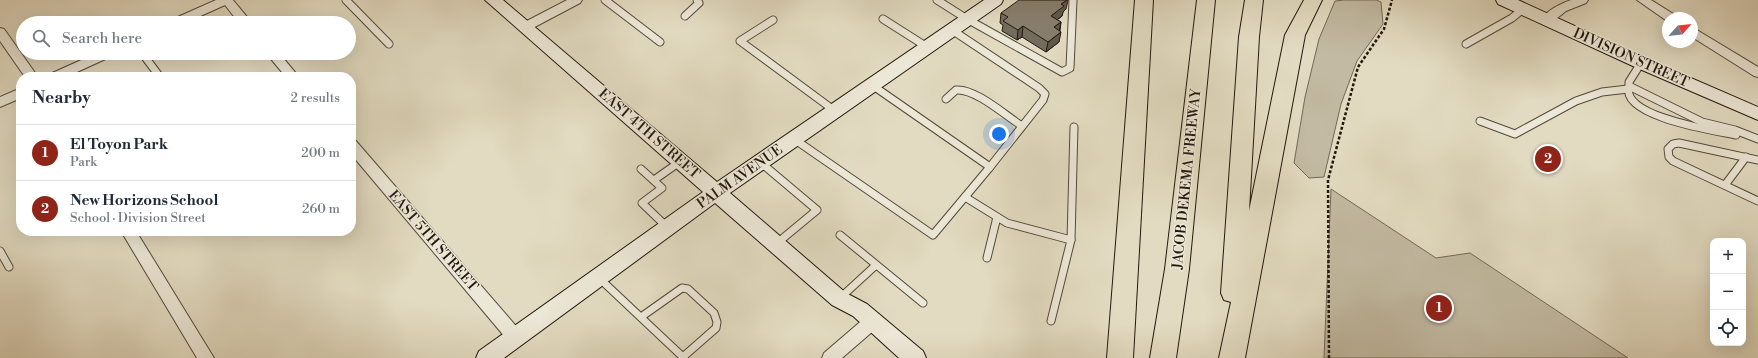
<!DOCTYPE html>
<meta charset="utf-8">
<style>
body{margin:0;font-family:"Libre Bodoni",serif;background:#f2f2f3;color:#1f2937}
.controls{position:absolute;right:12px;bottom:12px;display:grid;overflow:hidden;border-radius:8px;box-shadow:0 4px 16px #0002}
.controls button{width:36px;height:36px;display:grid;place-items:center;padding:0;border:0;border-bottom:1px solid #e0e1e3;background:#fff;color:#1f2937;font:20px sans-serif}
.compass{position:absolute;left:1662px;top:12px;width:36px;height:36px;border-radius:50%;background:#fff;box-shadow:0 4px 16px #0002;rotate:63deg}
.you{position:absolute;left:999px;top:134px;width:14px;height:14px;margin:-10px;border:3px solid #fff;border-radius:50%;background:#1a73e8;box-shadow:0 0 0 6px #1a73e833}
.badge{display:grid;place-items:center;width:26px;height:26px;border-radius:50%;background:#8f2418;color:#fff;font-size:13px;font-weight:700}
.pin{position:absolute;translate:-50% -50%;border:2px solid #fff;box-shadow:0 1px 4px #0006}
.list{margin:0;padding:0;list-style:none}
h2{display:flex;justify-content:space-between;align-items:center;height:52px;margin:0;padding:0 16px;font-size:17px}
h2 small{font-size:13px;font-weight:400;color:#747a83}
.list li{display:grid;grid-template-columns:26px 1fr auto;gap:12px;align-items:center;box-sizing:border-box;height:56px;padding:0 16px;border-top:1px solid #e0e1e3}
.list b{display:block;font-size:15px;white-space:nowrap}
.list p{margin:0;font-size:13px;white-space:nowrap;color:#747a83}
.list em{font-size:13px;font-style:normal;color:#747a83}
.icon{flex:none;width:22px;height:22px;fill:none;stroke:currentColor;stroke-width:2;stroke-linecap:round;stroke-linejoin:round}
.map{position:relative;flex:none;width:1758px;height:358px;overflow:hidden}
.search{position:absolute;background:#fff;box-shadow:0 4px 16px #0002;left:16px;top:16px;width:340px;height:44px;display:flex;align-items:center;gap:10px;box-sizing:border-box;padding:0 14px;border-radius:22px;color:#747a83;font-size:15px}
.panel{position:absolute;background:#fff;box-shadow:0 4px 16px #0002;left:16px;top:72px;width:340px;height:164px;border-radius:16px}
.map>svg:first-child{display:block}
</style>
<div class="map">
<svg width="1758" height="358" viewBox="0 0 1758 358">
<rect width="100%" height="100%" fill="#e2dbc1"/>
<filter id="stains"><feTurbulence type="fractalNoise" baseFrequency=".005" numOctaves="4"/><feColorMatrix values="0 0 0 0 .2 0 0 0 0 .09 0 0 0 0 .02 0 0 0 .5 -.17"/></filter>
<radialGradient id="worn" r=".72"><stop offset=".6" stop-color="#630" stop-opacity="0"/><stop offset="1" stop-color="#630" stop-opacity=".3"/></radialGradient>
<!-- green -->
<g fill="#c2baa2" stroke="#726958">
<path d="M1344,0H1376L1381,2L1383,24L1357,61L1341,104L1324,177L1309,178L1294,163L1305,97L1319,39L1335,1Z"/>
<path d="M1331,189L1436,258L1470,253L1628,358H1324Z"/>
</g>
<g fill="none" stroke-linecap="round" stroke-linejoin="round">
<defs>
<g id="lane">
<path d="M346,0L389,44"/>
<path d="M605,0L660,42"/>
<path d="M937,0L967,19L1062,72L1070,68L1073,0"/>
<path d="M685,16L699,3L697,0"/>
<path d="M883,19L927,47"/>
<path d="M773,20L740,41L835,111"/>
<path d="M952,30L1039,88L1045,94L1043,100L990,167"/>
<path d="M1466,44L1512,18L1523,9"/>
<path d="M142,53L160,77"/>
<path d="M1641,63L1629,82V86L1702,122L1735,130L1758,139"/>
<path d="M1629,87C1621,117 1717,131 1736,135"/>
<path d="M946,99L956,90C975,88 1006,116 1022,126"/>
<path d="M1480,121L1515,134L1576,101L1602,92L1628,89"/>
<path d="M794,139L933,235L990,167L872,85"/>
<path d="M1758,160L1679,143L1673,144L1668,149L1669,157L1673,161L1758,201"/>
<path d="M760,162L817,210L776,244"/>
<path d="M641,169L662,188L642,203L668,228"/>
<path d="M654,180L681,161"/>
<path d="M1725,185L1746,157"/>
<path d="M965,197L1007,223L1071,240"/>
<path d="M840,235L923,303"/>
<path d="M0,251L9,267"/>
<path d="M987,258L997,217"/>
<path d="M599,278L684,358"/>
<path d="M839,299L876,265"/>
<path d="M641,317L682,288L688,289L714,313L717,322L716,328L683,357"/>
<path d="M1051,321L1071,240L1074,127"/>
</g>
<g id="street">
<path d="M216,0H233L252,23H239L225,5L185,23H169L171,20Z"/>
<path d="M567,0H582L580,3L529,30H521L519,27L521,24Z"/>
<path d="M1571,0H1588L1586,3L1566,11L1551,23H1543L1541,20C1547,10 1560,4 1571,0Z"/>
<path d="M1637,0H1651L1675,15L1677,18H1668V21H1667Z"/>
<path d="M1692,27L1758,67V77L1754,76L1692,37Z"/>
<path d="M0,28L4,29L38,77H25L0,41Z"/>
<path d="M97,53H114L112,56L66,77H49L50,74Z"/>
<path d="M266,53H279L299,77H286Z"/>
<path d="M21,88V98L0,107V97Z"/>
<path d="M351,140L356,141L522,333L524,338L522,343L516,345L510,343L351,154Z"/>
<path d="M121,231H136L214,358H197Z"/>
<path d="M873,314L879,316L881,321L879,326L842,358H822L824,353L867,316Z"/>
</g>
<g id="secondary">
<path d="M485,0H503L717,182L984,0H1003L1001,4L730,193L846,293L867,304L923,351L926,358H899L853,316L832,305L715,203L504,358H476L479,351L703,192Z"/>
<path d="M1496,0H1518L1647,59L1758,107V120L1635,67L1498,4Z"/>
</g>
<g id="highway">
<path d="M1135,0H1153L1133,358H1107Z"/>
<path d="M1197,0H1215L1189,269L1176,358H1150L1165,269Z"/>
<path d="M1245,0H1263L1259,37L1249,211L1285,35L1304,0H1322L1305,35L1245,358H1219L1231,302L1224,300L1221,293L1239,37Z"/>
</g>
</defs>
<!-- lane casing -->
<use href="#lane" stroke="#53493a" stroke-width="9"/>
<!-- street casing -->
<use href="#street" stroke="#53493a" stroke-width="2"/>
<!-- secondary casing -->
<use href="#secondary" stroke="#23180d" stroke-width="2"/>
<!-- highway casing -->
<use href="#highway" stroke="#23180d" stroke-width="2"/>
<!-- path -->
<path stroke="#23180d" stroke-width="2.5" stroke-dasharray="3 2" stroke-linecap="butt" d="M1329,358L1328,180L1358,67L1384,29L1392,0"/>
<!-- lane -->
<use href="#lane" stroke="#ece8d7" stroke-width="7"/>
<!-- street -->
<use href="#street" fill="#ece8d7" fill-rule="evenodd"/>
<!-- secondary -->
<use href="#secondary" fill="#ece8d7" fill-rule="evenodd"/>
<!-- highway -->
<use href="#highway" fill="#e2dbc1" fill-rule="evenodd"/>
</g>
<!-- wall -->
<path fill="#736c5c" stroke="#23180d" d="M1066,9L1063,12L1062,16L1057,20L1061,22L1060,31L1059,42L1046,52L1022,37L1017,40L1002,31L1003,25L1000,23L1001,13Z"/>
<!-- shaded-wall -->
<g fill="#5e584b" stroke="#23180d">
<path d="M1067,0H1068L1066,9L1063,12L1062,16L1049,26L1051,16L1061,4Z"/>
<path d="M1061,22L1059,32L1054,27Z"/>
<path d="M1023,26L1022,37L1017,40L1018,30Z"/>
<path d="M1061,32L1059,42L1046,52L1048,42Z"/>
</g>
<!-- building -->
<path fill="#867d6b" stroke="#23180d" d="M1019,0H1067L1061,4L1064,6L1051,16L1061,22L1054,27L1061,32L1048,42L1023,26L1018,30L1003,21L1008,17L1001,13Z"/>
<g text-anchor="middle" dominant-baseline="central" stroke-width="3" stroke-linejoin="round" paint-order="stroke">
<!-- street labels -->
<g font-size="14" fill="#23180d" stroke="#ece8d7">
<text transform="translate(1631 58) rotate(24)">DIVISION STREET</text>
<text transform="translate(649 134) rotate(41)">EAST 4TH STREET</text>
<text transform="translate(740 177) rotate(-35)">PALM AVENUE</text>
<text transform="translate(1187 179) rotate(-84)">JACOB DEKEMA FREEWAY</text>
<text transform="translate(433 241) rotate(49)">EAST 5TH STREET</text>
</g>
</g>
<rect width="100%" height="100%" filter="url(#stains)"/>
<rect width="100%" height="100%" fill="url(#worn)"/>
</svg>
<div class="controls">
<button>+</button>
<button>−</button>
<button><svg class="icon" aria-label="locate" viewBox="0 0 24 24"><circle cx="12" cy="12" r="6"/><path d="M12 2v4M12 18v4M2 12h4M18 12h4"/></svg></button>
</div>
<svg class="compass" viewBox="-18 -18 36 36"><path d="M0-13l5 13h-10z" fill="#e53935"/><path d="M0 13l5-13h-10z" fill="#747a83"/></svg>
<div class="you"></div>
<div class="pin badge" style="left:1439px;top:308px">1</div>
<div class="pin badge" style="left:1548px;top:159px">2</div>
<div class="search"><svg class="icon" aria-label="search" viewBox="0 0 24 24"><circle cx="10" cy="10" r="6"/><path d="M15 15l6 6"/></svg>Search here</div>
<section class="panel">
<h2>Nearby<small>2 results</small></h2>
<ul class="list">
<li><span class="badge">1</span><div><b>El Toyon Park</b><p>Park</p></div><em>200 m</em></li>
<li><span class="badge">2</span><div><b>New Horizons School</b><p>School · Division Street</p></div><em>260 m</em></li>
</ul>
</section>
</div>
